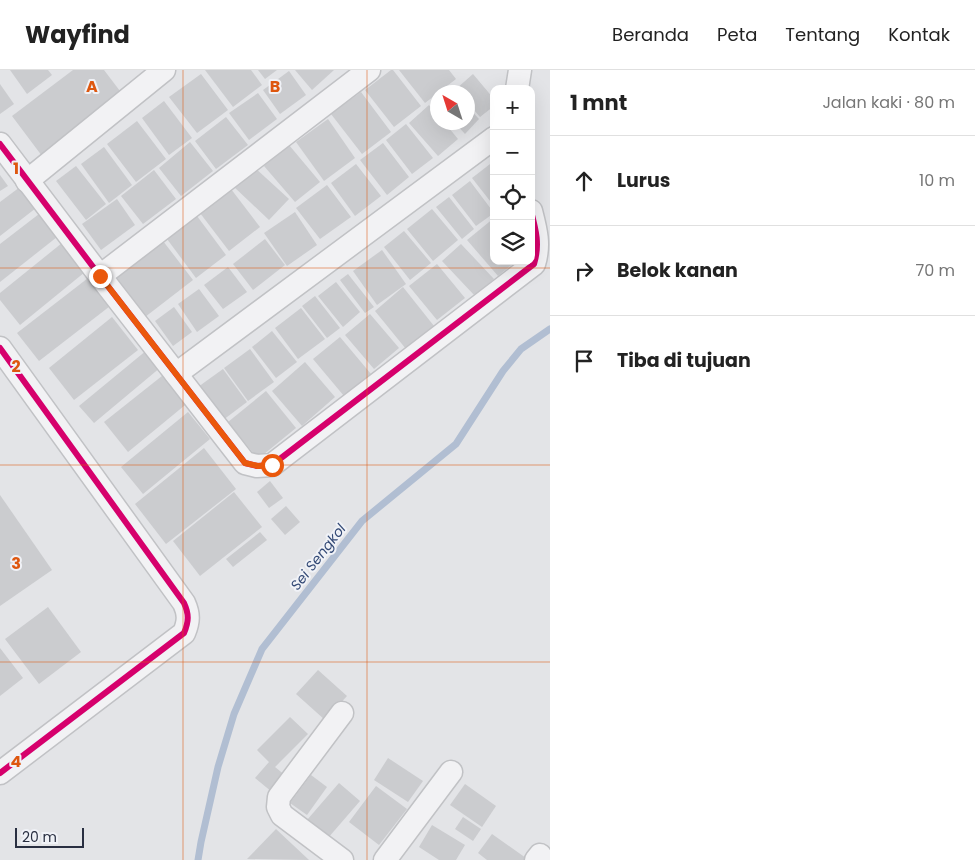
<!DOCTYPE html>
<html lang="id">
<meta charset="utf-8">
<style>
body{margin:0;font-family:Poppins,sans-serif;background:#f6f6f6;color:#222}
.controls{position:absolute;right:15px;top:15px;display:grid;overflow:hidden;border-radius:10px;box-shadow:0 5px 20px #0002}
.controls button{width:45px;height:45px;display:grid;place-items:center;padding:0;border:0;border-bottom:1px solid #e0e0e0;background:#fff;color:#222;font:25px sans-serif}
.compass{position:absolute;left:430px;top:15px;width:45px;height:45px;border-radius:50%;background:#fff;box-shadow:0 5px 20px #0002;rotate:321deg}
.scale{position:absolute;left:15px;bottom:12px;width:69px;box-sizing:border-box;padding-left:5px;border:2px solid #292f41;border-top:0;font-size:14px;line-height:18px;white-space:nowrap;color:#292f41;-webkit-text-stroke:4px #f0f2f7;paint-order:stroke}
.stop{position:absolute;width:15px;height:15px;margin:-11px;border:4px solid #ea580c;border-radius:50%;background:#fff}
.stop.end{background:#ea580c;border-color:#fff;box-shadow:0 1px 5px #0008}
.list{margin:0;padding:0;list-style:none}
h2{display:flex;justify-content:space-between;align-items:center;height:65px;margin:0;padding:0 20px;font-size:21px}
h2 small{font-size:16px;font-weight:400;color:#767676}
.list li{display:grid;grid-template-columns:32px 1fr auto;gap:15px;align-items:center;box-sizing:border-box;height:90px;padding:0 20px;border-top:1px solid #e0e0e0}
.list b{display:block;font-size:19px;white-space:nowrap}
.list em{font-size:16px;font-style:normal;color:#767676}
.icon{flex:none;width:28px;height:28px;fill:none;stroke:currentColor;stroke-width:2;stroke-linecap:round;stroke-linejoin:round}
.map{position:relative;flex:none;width:550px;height:790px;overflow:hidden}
header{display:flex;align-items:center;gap:30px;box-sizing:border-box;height:70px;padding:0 25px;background:#fff;border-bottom:1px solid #e0e0e0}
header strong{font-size:24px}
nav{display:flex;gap:28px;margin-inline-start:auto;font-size:18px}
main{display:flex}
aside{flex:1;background:#fff}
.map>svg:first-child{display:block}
</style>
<header>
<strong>Wayfind</strong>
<nav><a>Beranda</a><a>Peta</a><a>Tentang</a><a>Kontak</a></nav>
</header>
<main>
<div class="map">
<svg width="550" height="790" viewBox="0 0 550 790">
<rect width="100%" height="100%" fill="#e3e4e7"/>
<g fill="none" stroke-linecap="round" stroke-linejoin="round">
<!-- stream -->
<path stroke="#b1bed2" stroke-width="7" d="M198,790L201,772L218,697L234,644L262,579L362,451L456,374L503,301L521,279L550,259"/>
</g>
<!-- building -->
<g fill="#cbcccf">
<path d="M10,0H48L52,5L27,24Z"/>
<path d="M73,0H104L123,25L42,86L12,46Z"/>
<path d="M205,0H251L262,15L233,37Z"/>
<path d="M258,0H277L265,9Z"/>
<path d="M295,0H334L312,20Z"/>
<path d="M391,0H393L421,36L394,57L365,20Z"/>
<path d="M399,0H449L456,9L425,33Z"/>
<path d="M289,1L306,25L280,44L263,20Z"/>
<path d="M201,4L228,40L197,63L169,27Z"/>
<path d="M473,4L494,29V36L480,47L468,33V22H459L456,19Z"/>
<path d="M0,14L14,34L0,44Z"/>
<path d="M361,22L391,62L362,84L331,44Z"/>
<path d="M258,23L277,49L249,70L229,43Z"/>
<path d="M164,31L192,68L169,85L142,48Z"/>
<path d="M429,35L438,45V52H444L458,69L438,86L409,53Z"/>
<path d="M468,37L479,49L465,64L454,52H468Z"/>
<path d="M226,47L248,75L216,99L195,71Z"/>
<path d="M328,49L355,88L324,111L296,72Z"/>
<path d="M137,51L166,89L136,112L107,74Z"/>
<path d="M406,54L433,88L412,104L386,70Z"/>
<path d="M190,72L213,101L181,126L159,98Z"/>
<path d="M383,73L409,107L387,125L360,90Z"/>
<path d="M289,75L320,112L295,132L264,96Z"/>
<path d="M104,77L132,115L109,133L81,94Z"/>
<path d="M494,91V136L472,108Z"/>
<path d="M356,94L381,126L355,146L331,113Z"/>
<path d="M76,96L106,134L86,150L56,111Z"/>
<path d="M253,96L289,129L269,150L233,116Z"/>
<path d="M154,100L176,129L143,154L121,126Z"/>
<path d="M0,105L8,116L0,121Z"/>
<path d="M470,111L494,143L476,156L452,125Z"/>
<path d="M327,115L351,147L320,169L296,138Z"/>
<path d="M20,117L36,138L0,166V132Z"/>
<path d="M231,119L260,157L229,181L200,143Z"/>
<path d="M449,127L474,159L462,169L436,137Z"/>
<path d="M117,129L135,155L101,180L82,154Z"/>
<path d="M432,139L458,170L433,191L407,159Z"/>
<path d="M295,142L317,175L287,196L264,163Z"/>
<path d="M39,144L57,167L0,212V174Z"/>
<path d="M197,146L226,185L196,208L167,169Z"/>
<path d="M494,148V191H516L498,206L467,170Z"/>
<path d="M404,161L431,193L410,210L384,177Z"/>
<path d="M265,169L285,195L253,220L233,194Z"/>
<path d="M163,171L193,210L145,247L115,209Z"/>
<path d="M62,173L85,202L20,255L0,230V223Z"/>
<path d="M461,174L494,209L475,226L442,191Z"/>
<path d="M382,180L406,214L377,235L353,201Z"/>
<path d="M437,194L465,228L437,250L409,216Z"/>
<path d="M228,197L247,222L223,239L204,215Z"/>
<path d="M348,204L374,237L365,243L340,210Z"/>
<path d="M92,205L114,233L39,291L17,263Z"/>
<path d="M336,212L360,242L343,257L318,226Z"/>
<path d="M403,217L434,256L406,279L375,241Z"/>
<path d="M199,219L219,246L197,262L178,234Z"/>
<path d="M315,226L340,258L327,268L302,236Z"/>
<path d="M174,237L192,262L173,276L155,251Z"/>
<path d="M301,238L325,269L298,289L275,258Z"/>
<path d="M370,244L399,278L374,299L345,265Z"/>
<path d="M112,247L138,280L74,330L49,298Z"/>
<path d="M272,261L297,292L276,308L252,277Z"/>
<path d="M340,267L371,304L344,326L313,289Z"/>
<path d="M250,279L274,312L248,331L224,298Z"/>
<path d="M147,280L161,297L94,353L79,336Z"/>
<path d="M305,292L335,327L302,356L272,321Z"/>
<path d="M223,299L247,332L223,350L198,317Z"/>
<path d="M167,302L190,331L128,382L104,352Z"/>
<path d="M266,321L296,358L258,389L228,352Z"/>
<path d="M188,342L210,369L143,424L121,397Z"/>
<path d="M204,378L236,419L166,474L135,434Z"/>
<path d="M270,411L283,428L269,438L257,422Z"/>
<path d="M234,422L262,457L200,506L173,471Z"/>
<path d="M0,425L52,500L0,536Z"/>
<path d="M286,436L300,452L285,465L271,449Z"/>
<path d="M260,462L267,470L233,497L226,489Z"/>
<path d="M48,537L81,582L39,614L5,569Z"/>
<path d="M0,578L23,608L0,626Z"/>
<path d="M318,600L347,626L325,650L296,624Z"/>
<path d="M290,647L308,664L275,697L286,706L272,722L255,708L269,692L257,680Z"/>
<path d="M388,688L423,711L408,732L374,710Z"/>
<path d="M311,705L327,717L307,745L290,733Z"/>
<path d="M339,713L360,731L328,768L307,750Z"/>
<path d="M465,714L496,736L482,757L450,735Z"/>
<path d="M376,716L407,739L379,775L349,752Z"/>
<path d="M463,747L481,759L473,771L455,759Z"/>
<path d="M432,755L465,775L456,790H439L419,777Z"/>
<path d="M276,759L309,790L247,789Z"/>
<path d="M492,764L526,788L524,790H487L478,783Z"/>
</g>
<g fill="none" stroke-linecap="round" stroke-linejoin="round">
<defs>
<g id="minor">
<path d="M517,19L520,0"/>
<path d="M0,74L100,206L245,393L257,396L272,395L534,194C540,175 536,160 531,141"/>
<path d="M27,111L164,0"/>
<path d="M100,206L369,0"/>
<path d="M0,278L184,533C189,544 189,551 184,563L0,703"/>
<path d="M176,304L494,68"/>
<path d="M342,643L279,727L278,737L282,745L342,790"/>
<path d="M385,790L451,702"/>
<path d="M536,790L540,785"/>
</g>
</defs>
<!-- minor casing -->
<use href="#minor" stroke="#c1c2c5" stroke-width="25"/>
<!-- minor -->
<use href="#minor" stroke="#f2f2f4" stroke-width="22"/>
<defs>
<g id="cycleway">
<path d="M0,74L100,206L245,393L257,396L272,395L534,194C540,175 536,160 531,141"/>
<path d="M0,278L184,533C189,544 189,551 184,563L0,703"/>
</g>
</defs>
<!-- cycleway casing -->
<use href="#cycleway" stroke="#f0f2f7" stroke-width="9"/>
<!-- cycleway -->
<use href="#cycleway" stroke="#d6006c" stroke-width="6"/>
</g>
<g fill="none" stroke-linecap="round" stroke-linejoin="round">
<!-- route -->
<path stroke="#ea580c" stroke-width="6" d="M100,206L245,393L258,396L272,395"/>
</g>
<!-- grid -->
<path fill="none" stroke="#de570f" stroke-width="1" stroke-opacity="0.55" d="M183,0V790M367,0V790M0,198H550M0,395H550M0,592H550"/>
<g text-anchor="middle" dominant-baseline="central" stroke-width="4" stroke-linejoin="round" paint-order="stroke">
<!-- water labels -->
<g font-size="14" font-style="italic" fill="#334975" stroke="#f0f2f7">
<text transform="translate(318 487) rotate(-52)">Sei Sengkol</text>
</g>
</g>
<g font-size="16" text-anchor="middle" font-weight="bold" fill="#de570f" stroke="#f0f2f7" stroke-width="4" stroke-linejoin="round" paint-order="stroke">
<text x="92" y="22">A</text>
<text x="275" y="22">B</text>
<text x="16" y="104">1</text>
<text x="16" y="302">2</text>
<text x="16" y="499">3</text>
<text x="16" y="697">4</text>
</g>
</svg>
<div class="controls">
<button>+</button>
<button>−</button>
<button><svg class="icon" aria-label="locate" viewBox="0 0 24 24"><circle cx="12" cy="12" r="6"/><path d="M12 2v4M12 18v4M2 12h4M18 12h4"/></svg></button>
<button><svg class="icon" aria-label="layers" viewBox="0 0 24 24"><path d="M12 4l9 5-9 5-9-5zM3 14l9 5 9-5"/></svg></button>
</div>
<svg class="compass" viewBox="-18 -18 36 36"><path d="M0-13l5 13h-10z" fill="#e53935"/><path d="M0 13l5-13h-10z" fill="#767676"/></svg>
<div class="scale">20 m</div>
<div class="stop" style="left:272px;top:395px"></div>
<div class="stop end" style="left:100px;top:206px"></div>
</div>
<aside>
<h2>1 mnt<small>Jalan kaki · 80 m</small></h2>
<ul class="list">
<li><svg class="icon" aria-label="ahead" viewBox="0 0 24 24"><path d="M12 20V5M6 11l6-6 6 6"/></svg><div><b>Lurus</b></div><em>10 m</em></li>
<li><svg class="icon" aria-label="right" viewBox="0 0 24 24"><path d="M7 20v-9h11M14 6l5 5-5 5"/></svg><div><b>Belok kanan</b></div><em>70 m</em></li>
<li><svg class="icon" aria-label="arrive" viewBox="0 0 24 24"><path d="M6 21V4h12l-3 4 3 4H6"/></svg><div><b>Tiba di tujuan</b></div></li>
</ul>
</aside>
</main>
